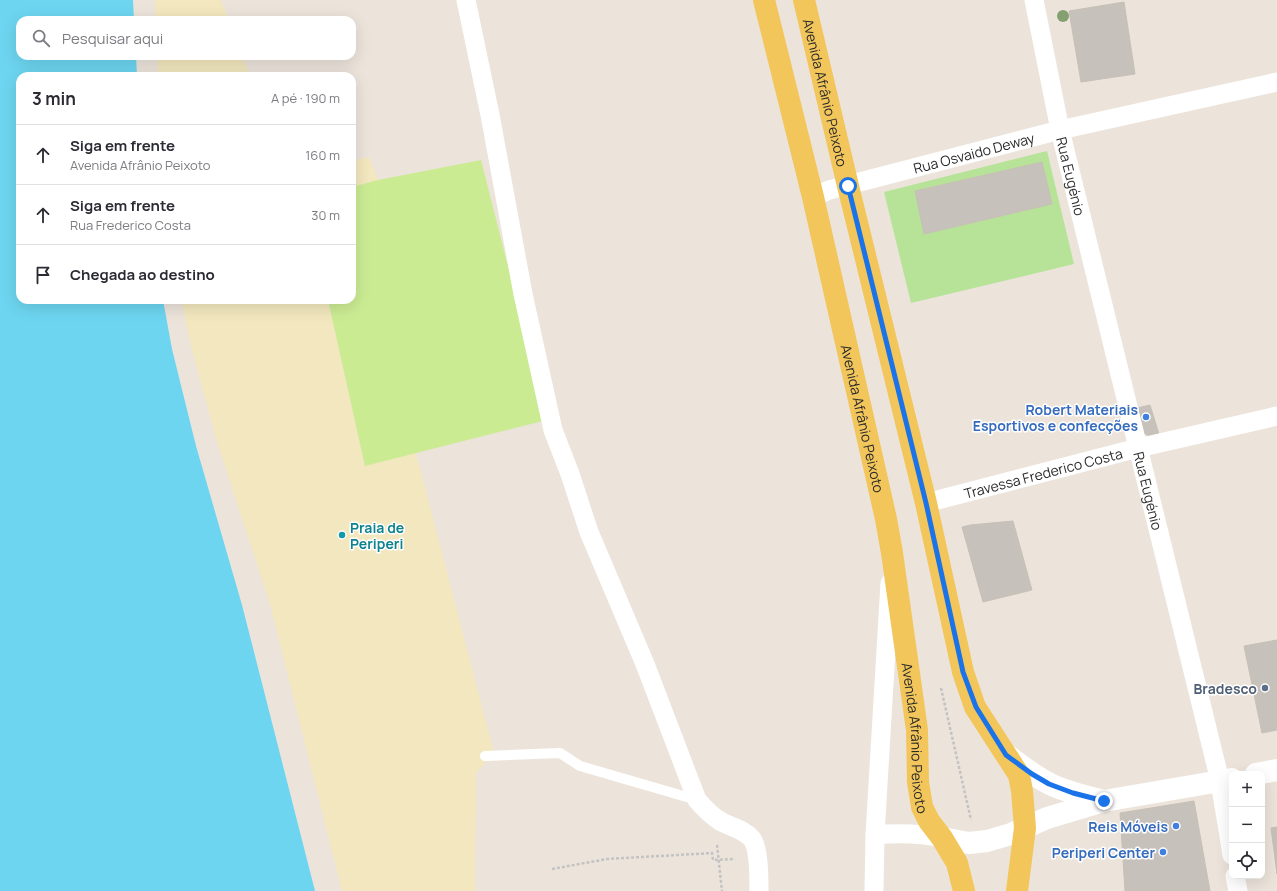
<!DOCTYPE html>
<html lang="pt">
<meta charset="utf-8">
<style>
body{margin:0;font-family:Manrope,sans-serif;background:#f7f7f7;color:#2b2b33}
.controls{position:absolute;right:12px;bottom:12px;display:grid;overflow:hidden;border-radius:8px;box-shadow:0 4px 16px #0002}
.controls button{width:36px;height:36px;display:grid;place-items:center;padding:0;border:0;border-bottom:1px solid #e1e1e2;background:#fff;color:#2b2b33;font:20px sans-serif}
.stop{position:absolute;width:12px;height:12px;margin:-9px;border:3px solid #1a73e8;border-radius:50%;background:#fff}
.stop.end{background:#1a73e8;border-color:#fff;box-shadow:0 1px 4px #0008}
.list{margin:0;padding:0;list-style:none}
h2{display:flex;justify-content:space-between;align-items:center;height:52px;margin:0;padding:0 16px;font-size:17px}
h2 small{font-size:13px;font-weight:400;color:#7c7c81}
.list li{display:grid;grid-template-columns:26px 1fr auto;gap:12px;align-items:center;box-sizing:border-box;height:60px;padding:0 16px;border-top:1px solid #e1e1e2}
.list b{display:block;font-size:15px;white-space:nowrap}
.list p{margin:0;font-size:13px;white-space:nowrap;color:#7c7c81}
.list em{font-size:13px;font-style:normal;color:#7c7c81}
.icon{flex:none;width:22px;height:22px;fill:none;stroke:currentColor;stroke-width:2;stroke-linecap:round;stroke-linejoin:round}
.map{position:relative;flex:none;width:1277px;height:891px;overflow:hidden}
.search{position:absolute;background:#fff;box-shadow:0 4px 16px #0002;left:16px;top:16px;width:340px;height:44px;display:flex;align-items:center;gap:10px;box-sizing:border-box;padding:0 14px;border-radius:12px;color:#7c7c81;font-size:15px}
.panel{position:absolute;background:#fff;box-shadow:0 4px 16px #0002;left:16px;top:72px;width:340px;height:232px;border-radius:12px}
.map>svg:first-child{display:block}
</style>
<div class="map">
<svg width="1277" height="891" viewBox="0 0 1277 891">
<rect width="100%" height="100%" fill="#ece4db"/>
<!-- green -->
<path fill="#b6e397" d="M1047,151L1074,264L911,303L884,192Z"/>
<!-- sand -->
<g fill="#f2e7be">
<path d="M155,0H221L229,20H155Z"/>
<path d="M157,56H242L250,76H158Z"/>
<path d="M369,157L378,180L352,187V161Z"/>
<path d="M181,300H328L365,465L416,453L494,753L476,773L475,891H342L270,604L217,442L192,350Z"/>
</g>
<!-- pitch -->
<path fill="#cbeb93" d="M481,160L547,420L365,466L328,300H352V187L378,180Z"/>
<!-- water -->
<path fill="#6dd5f0" d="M0,0H133L134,20H20V56H136L137,76H20V300H163L172,349L196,446L242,605L315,891H0Z"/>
<!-- building -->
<g fill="#c7c1bb" stroke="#c7c0b5">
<path d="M1124,2L1135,74L1081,82L1069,11Z"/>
<path d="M1042,162L1052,204L924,234L915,191Z"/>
<path d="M1150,405L1159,434L1149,436L1142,432L1137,408Z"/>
<path d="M1013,521L1032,590L983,602L962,527L970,525Z"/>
<path d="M1277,640V730L1262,733L1244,646Z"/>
<path d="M1194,801L1210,891H1125L1120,813Z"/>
<path d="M1277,827V874L1271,828Z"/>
</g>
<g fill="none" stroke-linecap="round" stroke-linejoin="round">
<!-- path -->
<g stroke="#c3c3c3" stroke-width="2.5" stroke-dasharray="3 2" stroke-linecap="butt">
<path d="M941,688L971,820"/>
<path d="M717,845L722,891"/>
<path d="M552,869L607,859L712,853L713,860L735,859"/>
</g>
<!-- lane -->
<path stroke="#fff" stroke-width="10" d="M485,756L560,753L580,766L697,800"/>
<!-- street -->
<g stroke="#fff" stroke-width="19">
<path d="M466,0L490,115L523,294L553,430L570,474L589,532L645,664L697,800C704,808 710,815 720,821C730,827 744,829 752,839C759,848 759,879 759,891"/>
<path id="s1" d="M1034,0L1060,130L1220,781L1232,855"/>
<path id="s2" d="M813,197L829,190L1060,130L1277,82"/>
<path id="s3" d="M926,503L1138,448L1277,416"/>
<path d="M875,835C898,833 919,833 942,838"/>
<path d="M1235,876L1238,891"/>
<path d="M874,891L875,835L890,583"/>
</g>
<!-- secondary -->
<g stroke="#fff" stroke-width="22">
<path d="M1007,755C1020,765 1033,775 1048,783C1065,792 1085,796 1104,801"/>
<path d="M1256,774L1277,770"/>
<path d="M942,838L969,843L987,841L1011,834L1047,818L1104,801L1232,779"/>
</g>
<!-- primary -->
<g stroke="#f2c65b" stroke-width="22">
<path id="s4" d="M764,0L813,197L886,519L892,553L917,730L918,782L922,807L929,821L942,838L957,863L964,891"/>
<path id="s5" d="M804,0L848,186L926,503L963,672L975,707L1019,775L1022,791L1025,828L1017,891"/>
</g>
</g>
<!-- trees -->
<circle fill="#84a070" cx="1063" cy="16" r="6"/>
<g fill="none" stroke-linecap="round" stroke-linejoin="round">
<!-- route -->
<path stroke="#1a73e8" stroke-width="5" d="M848,186L926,503L963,672L976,707L1006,755L1032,774L1049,784L1073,793L1104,801"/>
</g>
<!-- markers -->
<g fill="#3f7fe0" stroke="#fff" stroke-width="1.5">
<circle cx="1146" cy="417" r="4"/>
<circle cx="1176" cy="826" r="4"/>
<circle cx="1163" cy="852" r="4"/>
</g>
<circle fill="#0f9aa8" stroke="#fff" stroke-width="1.5" cx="342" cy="535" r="4"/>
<circle fill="#5c6f8a" stroke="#fff" stroke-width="1.5" cx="1265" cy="688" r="4"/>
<g text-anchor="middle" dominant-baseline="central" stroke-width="3" stroke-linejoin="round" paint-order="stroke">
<!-- street labels -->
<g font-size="14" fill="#2a2a2a" stroke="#fff">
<text stroke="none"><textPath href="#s5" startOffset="95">Avenida Afrânio Peixoto</textPath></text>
<text stroke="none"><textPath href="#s2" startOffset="167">Rua Osvaido Deway</textPath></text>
<text stroke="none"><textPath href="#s1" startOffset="180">Rua Eugénio</textPath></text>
<text stroke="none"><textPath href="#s4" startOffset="430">Avenida Afrânio Peixoto</textPath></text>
<text stroke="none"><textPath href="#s3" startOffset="121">Travessa Frederico Costa</textPath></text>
<text stroke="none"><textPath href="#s1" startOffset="504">Rua Eugénio</textPath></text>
<text stroke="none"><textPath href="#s4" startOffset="754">Avenida Afrânio Peixoto</textPath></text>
</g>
<!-- shop labels -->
<g font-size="14" font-weight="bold" fill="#366cbe" stroke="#fff" text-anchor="end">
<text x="1138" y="409">Robert Materiais<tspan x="1138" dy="16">Esportivos e confecções</tspan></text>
<text x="1168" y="826">Reis Móveis</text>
<text x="1155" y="852">Periperi Center</text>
</g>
<!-- culture labels -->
<g font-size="14" font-weight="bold" fill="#0d838f" stroke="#fff" text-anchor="start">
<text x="350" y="527">Praia de<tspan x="350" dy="16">Periperi</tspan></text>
</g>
<!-- service labels -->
<g font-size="14" font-weight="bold" fill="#4e5e75" stroke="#fff" text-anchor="end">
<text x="1257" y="688">Bradesco</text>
</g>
</g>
</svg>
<div class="controls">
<button>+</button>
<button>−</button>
<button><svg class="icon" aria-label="locate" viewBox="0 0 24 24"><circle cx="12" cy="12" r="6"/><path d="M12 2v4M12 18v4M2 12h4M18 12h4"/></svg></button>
</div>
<div class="stop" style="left:848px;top:186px"></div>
<div class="stop end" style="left:1104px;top:801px"></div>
<div class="search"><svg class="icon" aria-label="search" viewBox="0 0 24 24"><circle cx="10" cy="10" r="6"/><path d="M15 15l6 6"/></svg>Pesquisar aqui</div>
<section class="panel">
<h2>3 min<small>A pé · 190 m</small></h2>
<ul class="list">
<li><svg class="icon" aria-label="ahead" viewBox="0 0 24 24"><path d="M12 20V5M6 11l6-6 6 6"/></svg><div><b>Siga em frente</b><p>Avenida Afrânio Peixoto</p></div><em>160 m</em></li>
<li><svg class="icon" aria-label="ahead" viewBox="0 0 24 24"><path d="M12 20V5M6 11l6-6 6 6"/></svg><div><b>Siga em frente</b><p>Rua Frederico Costa</p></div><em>30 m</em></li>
<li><svg class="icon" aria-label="arrive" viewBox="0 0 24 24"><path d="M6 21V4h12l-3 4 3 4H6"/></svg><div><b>Chegada ao destino</b></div></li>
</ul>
</section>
</div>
